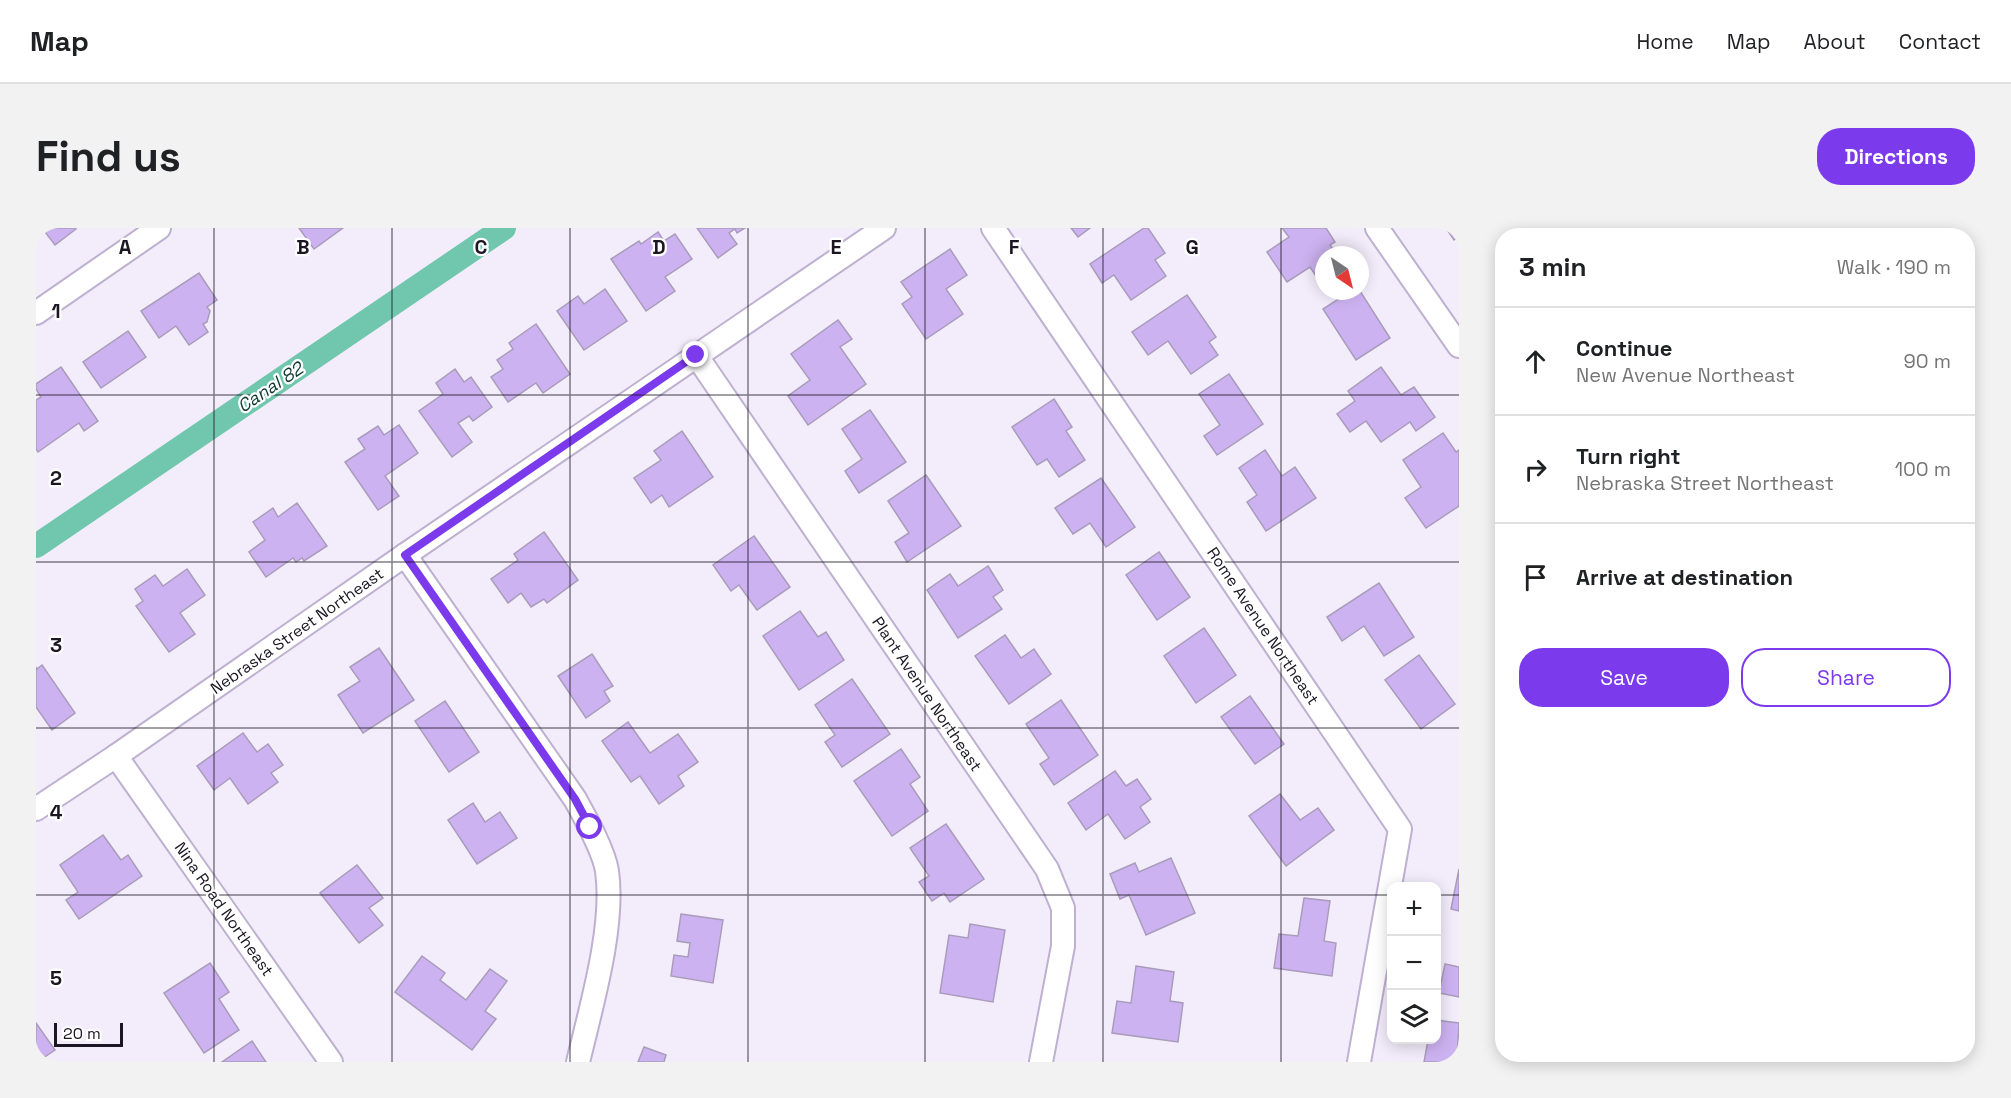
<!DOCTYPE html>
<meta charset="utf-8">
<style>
body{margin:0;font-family:"Space Grotesk",sans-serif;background:#f2f2f2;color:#202124}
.controls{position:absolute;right:18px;bottom:18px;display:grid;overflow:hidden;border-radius:12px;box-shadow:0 3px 15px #0003}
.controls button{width:54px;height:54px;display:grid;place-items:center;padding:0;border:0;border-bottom:2px solid #e0e0e0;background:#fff;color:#202124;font:30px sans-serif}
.compass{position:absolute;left:1279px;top:18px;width:54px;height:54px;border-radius:50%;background:#fff;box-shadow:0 3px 15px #0003;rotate:145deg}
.scale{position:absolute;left:18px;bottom:15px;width:69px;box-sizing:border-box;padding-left:6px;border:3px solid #1b1622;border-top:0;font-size:16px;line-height:21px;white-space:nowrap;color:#1b1622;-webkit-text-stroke:4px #fff;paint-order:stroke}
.stop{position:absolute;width:18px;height:18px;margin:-14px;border:4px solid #7c3aed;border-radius:50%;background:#fff}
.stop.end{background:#7c3aed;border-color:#fff;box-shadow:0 2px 6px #0008}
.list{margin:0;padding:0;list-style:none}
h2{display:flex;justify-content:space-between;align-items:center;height:78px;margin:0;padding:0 24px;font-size:26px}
h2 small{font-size:20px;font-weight:400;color:#757577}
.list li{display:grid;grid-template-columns:39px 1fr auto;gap:18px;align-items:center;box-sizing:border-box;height:108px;padding:0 24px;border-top:2px solid #e0e0e0}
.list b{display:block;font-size:22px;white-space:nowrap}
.list p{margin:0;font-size:20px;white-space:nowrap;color:#757577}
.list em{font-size:20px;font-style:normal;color:#757577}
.actions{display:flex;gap:12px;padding:18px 24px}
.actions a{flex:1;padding:14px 0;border:2px solid #7c3aed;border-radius:24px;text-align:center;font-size:21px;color:#7c3aed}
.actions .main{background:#7c3aed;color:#fff}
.icon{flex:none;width:33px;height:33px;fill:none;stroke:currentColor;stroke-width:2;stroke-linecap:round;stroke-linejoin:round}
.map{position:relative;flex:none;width:1423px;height:834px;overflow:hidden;border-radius:24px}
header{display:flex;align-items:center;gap:36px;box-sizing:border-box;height:84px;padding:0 30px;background:#fff;border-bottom:2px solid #e0e0e0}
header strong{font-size:28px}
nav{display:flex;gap:33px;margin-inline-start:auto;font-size:21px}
.intro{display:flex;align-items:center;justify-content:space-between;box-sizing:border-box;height:144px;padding:0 36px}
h1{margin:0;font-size:42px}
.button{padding:15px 27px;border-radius:24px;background:#7c3aed;color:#fff;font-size:21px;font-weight:700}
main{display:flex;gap:36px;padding:0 36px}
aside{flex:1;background:#fff;border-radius:24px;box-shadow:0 3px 15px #0003}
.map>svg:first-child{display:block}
</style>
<header>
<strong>Map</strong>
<nav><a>Home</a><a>Map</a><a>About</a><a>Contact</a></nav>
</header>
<div class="intro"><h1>Find us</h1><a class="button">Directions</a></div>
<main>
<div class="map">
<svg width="1423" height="834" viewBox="0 0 1423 834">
<rect width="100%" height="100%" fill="#f3edfb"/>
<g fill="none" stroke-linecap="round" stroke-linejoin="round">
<!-- canal -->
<path stroke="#71c7ae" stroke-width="24" d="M0,318L468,0"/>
</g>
<!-- building -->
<g fill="#cdb2f1" stroke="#a99cbb" stroke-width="1.5">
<path d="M6,0H39L40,1L19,17Z"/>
<path d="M263,0H307L278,21Z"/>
<path d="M661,0H709L701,5L699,1L693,5L701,16L682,30Z"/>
<path d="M1035,0H1054L1042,9Z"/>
<path d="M1108,0H1112L1129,25L1119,32L1130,48L1095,72L1078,47L1066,55L1054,36Z"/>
<path d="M1246,0H1290L1299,14L1294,17L1301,27H1288V43L1280,48L1274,39L1251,54L1231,24L1253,9Z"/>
<path d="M1410,0H1423V8L1418,12Z"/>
<path d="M622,4L628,13L639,6L656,31L629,49L639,63L610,83L575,31L603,13L605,16Z"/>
<path d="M914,21L931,47L910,61L927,86L890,111L866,76L876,69L865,54Z"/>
<path d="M163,45L181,72L171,79L174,83L171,94L167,96L172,104L153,117L140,98L123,110L105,83Z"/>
<path d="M569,61L591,93L548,122L521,83L542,68L548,76Z"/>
<path d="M1315,63H1324L1354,110L1320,132L1287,81Z"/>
<path d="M1151,67L1180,109L1173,114L1182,127L1155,146L1132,113L1112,127L1096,104Z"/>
<path d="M802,92L816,111L804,119L830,156L772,197L752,168L774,152L755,126Z"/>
<path d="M500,96L534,146L507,165L500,155L472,174L455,149L467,141L461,132L477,121L473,115Z"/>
<path d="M92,103L110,129L65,160L47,134Z"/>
<path d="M25,139L62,193L48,203L43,195L2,224L0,221V172L5,169L0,161V156Z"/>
<path d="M1345,139L1365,167L1378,159L1399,189L1380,203L1374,194L1345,214L1330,193L1314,204L1301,186L1319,173L1312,163Z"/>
<path d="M419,141L428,154L435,149L456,179L437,193L433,188L422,195L436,214L416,229L383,183L407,166L400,155Z"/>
<path d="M1193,146L1227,196L1181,227L1168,208L1184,197L1163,166Z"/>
<path d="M1018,171L1036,199L1030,203L1049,232L1023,249L1011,231L1001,237L976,199Z"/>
<path d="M834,182L870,234L823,265L809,243L826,231L806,201Z"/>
<path d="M363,197L382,225L349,248L363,268L342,282L309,234L329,221L322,211L342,198L348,207Z"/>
<path d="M646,203L677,249L633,279L626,267L615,275L598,250L625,232L618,223Z"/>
<path d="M1407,205L1420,224L1423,222V278L1390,300L1369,270L1385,259L1367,232Z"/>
<path d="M1229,222L1246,248L1259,239L1280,270L1230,303L1211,274L1221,267L1203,240Z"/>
<path d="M890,247L925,298L871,334L859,314L873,305L852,273Z"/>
<path d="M1065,250L1099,299L1070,319L1054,295L1037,306L1019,280Z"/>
<path d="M261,275L291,318L268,333L266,330L260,334L257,330L230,349L213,324L229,312L217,294L237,280L242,289Z"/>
<path d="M508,304L542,352L511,375L508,371L495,379L485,365L472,375L455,351L482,332L478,326Z"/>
<path d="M718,308L754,359L721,382L703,357L695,363L677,337Z"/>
<path d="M1123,324L1154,369L1121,392L1090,347Z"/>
<path d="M952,338L967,362L957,369L966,381L922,410L891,362L914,346L922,358Z"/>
<path d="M151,341L169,367L144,385L159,406L133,424L100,378L107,373L99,361L119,347L127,358Z"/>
<path d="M1343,355L1378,409L1348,428L1328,398L1306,413L1291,389Z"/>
<path d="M764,383L782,409L790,404L808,432L763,462L727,408Z"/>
<path d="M1168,400L1200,447L1160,475L1128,428Z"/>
<path d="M969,407L985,430L998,421L1015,446L973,476L939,428Z"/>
<path d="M343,420L378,472L327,505L302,467L324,453L314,439Z"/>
<path d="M556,426L577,458L568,463L574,473L550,490L522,448Z"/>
<path d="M1383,427L1419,476L1385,501L1349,452Z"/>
<path d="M6,437L39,485L16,502L0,479V439L1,441Z"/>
<path d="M816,451L854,506L806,539L789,514L799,507L779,477Z"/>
<path d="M1214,468L1248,516L1219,536L1185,489Z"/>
<path d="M1025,472L1062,527L1018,557L1004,536L1013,530L990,496Z"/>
<path d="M409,473L443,524L413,544L379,493Z"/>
<path d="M592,494L614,525L642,506L662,534L642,548L648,558L623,576L604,548L595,554L566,513Z"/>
<path d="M207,505L221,524L232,516L247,537L235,545L242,554L212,576L194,550L178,562L161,538Z"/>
<path d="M865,521L884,549L874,556L892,583L856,608L818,553Z"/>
<path d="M1079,543L1090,558L1101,551L1115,571L1104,579L1114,594L1089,611L1072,586L1050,602L1032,575Z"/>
<path d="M1244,566L1264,592L1282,580L1298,602L1250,638L1213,588Z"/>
<path d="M437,575L449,594L464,584L481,610L441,636L412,592Z"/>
<path d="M910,596L948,651L914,674L908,665L896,673L883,654L893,648L874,620Z"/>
<path d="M67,607L85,632L92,627L106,648L43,691L30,672L42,664L24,637Z"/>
<path d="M1135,630L1159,685L1110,707L1093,667L1084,671L1074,646L1099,635L1103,644Z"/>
<path d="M321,637L347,670L333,680L347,697L323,715L284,665Z"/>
<path d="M1423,641V683L1415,681Z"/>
<path d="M1268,670L1294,673L1288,713L1300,715L1296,748L1238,740L1243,706L1262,708Z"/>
<path d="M645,686L687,692L677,755L635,748L638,727L652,729L654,715L641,713Z"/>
<path d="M934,696L969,702L957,774L904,765L913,707L932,710Z"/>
<path d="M386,728L409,745L404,752L430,772L454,741L471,753L449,783L460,791L436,822L359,764Z"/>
<path d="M174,735L193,764L183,771L203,802L168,825L128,765Z"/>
<path d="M1409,736L1423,739V769L1403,765Z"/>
<path d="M1100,738L1138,744L1134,773L1147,775L1142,814L1076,805L1081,773L1095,775Z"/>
<path d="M1400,792L1423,795L1421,832L1423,834H1388L1392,812H1400Z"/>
<path d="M0,795L19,822L1,834H0Z"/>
<path d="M216,813L230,834H186Z"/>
<path d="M608,819L630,827L628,834H602Z"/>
</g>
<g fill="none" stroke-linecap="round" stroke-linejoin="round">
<defs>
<g id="minor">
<path d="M957,0L1364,601L1323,834"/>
<path d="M1341,0L1423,118"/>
<path d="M0,85L123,0"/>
<path d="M660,127L1011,641L1027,680V718L1005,834"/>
<path d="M369,327L539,571C549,589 568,623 571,643C579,698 555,779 542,834"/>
<path d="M80,528L295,834"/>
<path d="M0,581L80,528L369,327L848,0"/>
</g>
</defs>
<!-- minor casing -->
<use href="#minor" stroke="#beb0d0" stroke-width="26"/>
<!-- minor -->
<use href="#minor" stroke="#fff" stroke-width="22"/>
</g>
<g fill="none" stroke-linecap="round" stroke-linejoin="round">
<!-- route -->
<path stroke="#7c3aed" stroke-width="8" d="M554,599L539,571L369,327L660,127"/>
</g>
<!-- grid -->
<path fill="none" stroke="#1b1622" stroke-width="1.5" stroke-opacity="0.55" d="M178,0V834M356,0V834M534,0V834M712,0V834M889,0V834M1067,0V834M1245,0V834M0,167H1423M0,334H1423M0,500H1423M0,667H1356M1400,667H1423"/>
<g text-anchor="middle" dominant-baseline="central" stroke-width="4.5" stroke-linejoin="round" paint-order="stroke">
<!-- street labels -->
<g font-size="16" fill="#1b1622" stroke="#fff">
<text transform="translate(1227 398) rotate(56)">Rome Avenue Northeast</text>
<text transform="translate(261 403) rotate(-35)">Nebraska Street Northeast</text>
<text transform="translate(891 466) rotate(56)">Plant Avenue Northeast</text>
<text transform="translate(188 681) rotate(55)">Nina Road Northeast</text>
</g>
<!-- water labels -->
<g font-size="18" font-style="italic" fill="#10392e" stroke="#fff">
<text transform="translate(234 159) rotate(-34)">Canal 82</text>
</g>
</g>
<g font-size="20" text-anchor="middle" font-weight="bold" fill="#1b1622" stroke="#fff" stroke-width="4.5" stroke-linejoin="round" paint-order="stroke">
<text x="89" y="26">A</text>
<text x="267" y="26">B</text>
<text x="445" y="26">C</text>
<text x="623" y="26">D</text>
<text x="800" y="26">E</text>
<text x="978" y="26">F</text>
<text x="1156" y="26">G</text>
<text x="20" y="90">1</text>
<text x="20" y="257">2</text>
<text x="20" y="424">3</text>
<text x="20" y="591">4</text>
<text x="20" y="757">5</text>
</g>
</svg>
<div class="controls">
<button>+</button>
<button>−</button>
<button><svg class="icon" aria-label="layers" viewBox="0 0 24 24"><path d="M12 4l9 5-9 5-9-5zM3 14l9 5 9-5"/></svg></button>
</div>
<svg class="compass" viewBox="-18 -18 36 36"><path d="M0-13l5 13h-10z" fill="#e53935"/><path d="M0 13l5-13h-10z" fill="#757577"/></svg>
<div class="scale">20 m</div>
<div class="stop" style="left:554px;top:599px"></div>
<div class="stop end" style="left:660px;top:127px"></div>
</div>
<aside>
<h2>3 min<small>Walk · 190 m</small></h2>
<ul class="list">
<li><svg class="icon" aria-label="ahead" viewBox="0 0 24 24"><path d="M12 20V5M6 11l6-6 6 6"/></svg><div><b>Continue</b><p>New Avenue Northeast</p></div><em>90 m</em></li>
<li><svg class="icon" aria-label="right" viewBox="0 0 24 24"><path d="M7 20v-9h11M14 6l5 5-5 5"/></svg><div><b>Turn right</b><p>Nebraska Street Northeast</p></div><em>100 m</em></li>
<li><svg class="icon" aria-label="arrive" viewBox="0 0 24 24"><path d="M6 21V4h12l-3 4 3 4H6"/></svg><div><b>Arrive at destination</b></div></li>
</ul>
<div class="actions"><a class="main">Save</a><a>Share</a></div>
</aside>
</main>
